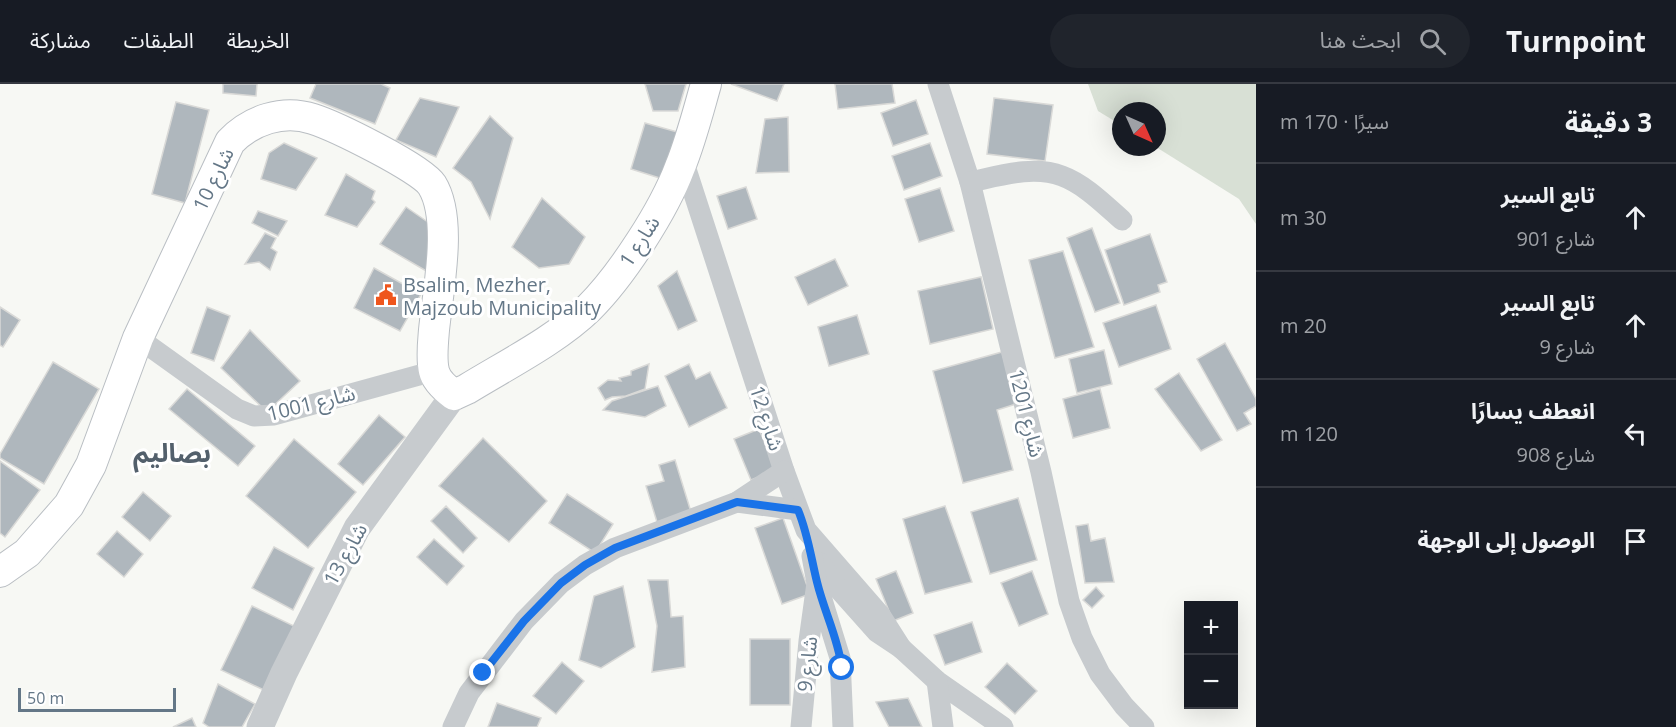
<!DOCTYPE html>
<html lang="ar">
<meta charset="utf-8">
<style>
body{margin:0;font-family:"Open Sans","Noto Sans Arabic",sans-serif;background:#20242c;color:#f1f3f6;direction:rtl}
.controls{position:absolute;right:18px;bottom:18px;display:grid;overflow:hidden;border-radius:0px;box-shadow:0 6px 24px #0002}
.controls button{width:54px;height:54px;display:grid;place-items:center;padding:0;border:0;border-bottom:2px solid #363941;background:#171b24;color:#f1f3f6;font:30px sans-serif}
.compass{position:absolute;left:1112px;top:18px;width:54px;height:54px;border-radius:50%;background:#171b24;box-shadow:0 6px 24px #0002;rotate:135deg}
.scale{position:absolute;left:18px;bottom:15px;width:158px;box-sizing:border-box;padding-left:6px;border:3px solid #647787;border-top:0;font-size:16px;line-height:21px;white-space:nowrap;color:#647787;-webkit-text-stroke:4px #fff;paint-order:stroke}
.stop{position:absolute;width:18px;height:18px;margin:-14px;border:4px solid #1a73e8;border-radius:50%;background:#fff}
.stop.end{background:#1a73e8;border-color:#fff;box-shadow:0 2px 6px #0008}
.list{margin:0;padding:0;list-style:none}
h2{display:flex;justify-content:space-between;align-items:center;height:78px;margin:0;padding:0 24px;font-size:26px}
h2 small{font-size:20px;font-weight:400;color:#9ea1a6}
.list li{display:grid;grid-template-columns:39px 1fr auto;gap:18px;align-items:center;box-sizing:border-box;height:108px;padding:0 24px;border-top:2px solid #363941}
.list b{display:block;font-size:22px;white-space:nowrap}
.list p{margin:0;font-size:20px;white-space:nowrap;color:#9ea1a6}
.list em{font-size:20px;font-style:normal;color:#9ea1a6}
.icon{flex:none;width:33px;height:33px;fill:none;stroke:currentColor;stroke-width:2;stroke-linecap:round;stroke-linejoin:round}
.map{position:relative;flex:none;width:1256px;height:643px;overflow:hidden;direction:ltr}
header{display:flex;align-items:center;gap:36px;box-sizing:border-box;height:84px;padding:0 30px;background:#171b24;border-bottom:2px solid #363941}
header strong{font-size:28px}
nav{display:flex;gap:33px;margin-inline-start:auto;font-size:21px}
.search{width:420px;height:54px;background:#20242c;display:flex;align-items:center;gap:15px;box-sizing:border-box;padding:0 21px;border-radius:33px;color:#9ea1a6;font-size:22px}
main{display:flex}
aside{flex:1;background:#171b24}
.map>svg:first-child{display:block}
</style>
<header>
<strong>Turnpoint</strong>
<div class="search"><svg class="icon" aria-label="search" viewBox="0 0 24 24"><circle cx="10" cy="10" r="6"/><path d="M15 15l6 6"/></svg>ابحث هنا</div>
<nav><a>الخريطة</a><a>الطبقات</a><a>مشاركة</a></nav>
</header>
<main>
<aside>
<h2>3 دقيقة<small>سيرًا · 170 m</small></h2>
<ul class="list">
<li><svg class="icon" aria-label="ahead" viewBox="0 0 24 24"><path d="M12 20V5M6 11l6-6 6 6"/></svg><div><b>تابع السير</b><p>شارع 901</p></div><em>30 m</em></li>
<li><svg class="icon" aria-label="ahead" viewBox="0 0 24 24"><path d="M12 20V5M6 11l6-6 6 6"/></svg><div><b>تابع السير</b><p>شارع 9</p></div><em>20 m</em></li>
<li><svg class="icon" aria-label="left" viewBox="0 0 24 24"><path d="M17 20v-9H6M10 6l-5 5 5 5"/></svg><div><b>انعطف يسارًا</b><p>شارع 908</p></div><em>120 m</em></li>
<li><svg class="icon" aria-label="arrive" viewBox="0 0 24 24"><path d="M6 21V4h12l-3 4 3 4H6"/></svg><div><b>الوصول إلى الوجهة</b></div></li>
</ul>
</aside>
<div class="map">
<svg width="1256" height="643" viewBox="0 0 1256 643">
<rect width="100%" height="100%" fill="#f7f8f4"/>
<!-- green -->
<path fill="#d8e0d5" d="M1088,0H1256V140L1239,115L1156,63L1157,27H1121V41L1098,27Z"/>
<!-- building -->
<g fill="#afb7bd" stroke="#d9d9d7" stroke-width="1.5">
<path d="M223,0H257L256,12L223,9Z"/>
<path d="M316,0H381L390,4L375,40L310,14Z"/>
<path d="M645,0H686L678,27H653Z"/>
<path d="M731,0H784L777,17Z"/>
<path d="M835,0H892L895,19L838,25Z"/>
<path d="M420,14L459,23L436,73L396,56Z"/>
<path d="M994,14L1053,21L1045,77L987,70Z"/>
<path d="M916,16L928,50L893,62L881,29Z"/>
<path d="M176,18L209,26L185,119L152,110Z"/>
<path d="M490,32L513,54L490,135L471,98L453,84Z"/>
<path d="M788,33L789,88L756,89L765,35Z"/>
<path d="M645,39L681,49L666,96L631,85Z"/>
<path d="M284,59L317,74L296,106L261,95L269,69Z"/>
<path d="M930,59L942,92L904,106L892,72Z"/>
<path d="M346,90L375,107L372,115L375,118L357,143L325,131Z"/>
<path d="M746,103L757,135L728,145L717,112Z"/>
<path d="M940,104L954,147L919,158L905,115Z"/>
<path d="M542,114L585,153L569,180L539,184L512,163Z"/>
<path d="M406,123L435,143L428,188L380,160Z"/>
<path d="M258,127L287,137L278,152L252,139Z"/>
<path d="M1092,144L1120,219L1095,228L1067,154Z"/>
<path d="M265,149L276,154L271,164L277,168L270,186L259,178L245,180Z"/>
<path d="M1150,150L1167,198L1158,201L1160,208L1124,221L1105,166Z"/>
<path d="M1063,167L1094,263L1055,274L1029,176Z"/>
<path d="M835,175L848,202L808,221L795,193Z"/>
<path d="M374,184L421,210L400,247L354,224Z"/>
<path d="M677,187L697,237L678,246L658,202Z"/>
<path d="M981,193L993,245L930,260L918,207Z"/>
<path d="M1156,221L1171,265L1119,283L1103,239Z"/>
<path d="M0,223L20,236L3,263L0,261Z"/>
<path d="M207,223L230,232L214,277L191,269Z"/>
<path d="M857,231L869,270L829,282L818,243Z"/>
<path d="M250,246L300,297L267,328L221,284Z"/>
<path d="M1225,259L1256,315V322L1244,329L1251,340L1237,347L1197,275Z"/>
<path d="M1104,266L1112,300L1077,309L1069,275Z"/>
<path d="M1002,268L1016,320L997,326L1013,386L963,399L933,287Z"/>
<path d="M53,278L99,305L44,400L0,374V370Z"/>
<path d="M649,280L645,305L626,312L612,313L605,316L598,304L608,296L621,297L619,294L631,291V287Z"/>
<path d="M689,280L696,295L710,288L727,324L689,343L665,292Z"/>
<path d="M1179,289L1222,356L1201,367L1155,305Z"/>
<path d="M658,302L666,322L645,333L603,326L612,317Z"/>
<path d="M187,305L255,362L238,382L169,325Z"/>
<path d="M1100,305L1110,344L1073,354L1063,315Z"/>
<path d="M379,331L405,353L363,401L338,380Z"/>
<path d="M759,345L776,386L751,396L734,355Z"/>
<path d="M483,354L547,417L509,458L439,402Z"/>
<path d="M294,355L356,408L308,464L246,412Z"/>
<path d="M675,376L691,428L657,438L646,402L664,397L659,381Z"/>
<path d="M0,377L40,406L5,453L0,449Z"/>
<path d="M143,408L171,432L150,457L122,433Z"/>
<path d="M567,410L613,440L595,469L549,439Z"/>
<path d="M1018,414L1037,476L990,490L971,428Z"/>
<path d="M446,422L477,454L463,469L431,437Z"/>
<path d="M945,422L972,498L925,510L903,435Z"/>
<path d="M783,434L810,510L782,520L755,444Z"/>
<path d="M1088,440L1091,457L1105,454L1114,498L1085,499L1076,442Z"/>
<path d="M117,447L143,470L124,493L97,470Z"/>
<path d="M434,455L464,482L447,501L417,473Z"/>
<path d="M274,463L314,484L293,526L252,504Z"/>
<path d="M896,487L913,529L893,537L876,495Z"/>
<path d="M1032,487L1048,530L1019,542L1001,499Z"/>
<path d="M648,496H668L671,533L683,532L685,583L652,588L657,542Z"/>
<path d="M623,502L635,563L601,584L579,576L594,512Z"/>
<path d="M1096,503L1104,512L1092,524L1083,516Z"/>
<path d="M252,522L296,543L266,607L221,586Z"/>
<path d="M972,538L982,568L945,581L934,551Z"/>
<rect x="750" y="555" width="40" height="66"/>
<path d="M562,578L584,597L556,630L533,612Z"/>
<path d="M1007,579L1037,607L1015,630L985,603Z"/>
<path d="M218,600L255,620L242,643H209L203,639Z"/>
<path d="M908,614L922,643H889L876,618Z"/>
<path d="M497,619L541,634L537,643H488Z"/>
<path d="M192,634L196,643H173Z"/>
</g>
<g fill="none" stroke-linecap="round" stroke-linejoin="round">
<defs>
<path id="secondary" d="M0,488L27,469L69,421L91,381L138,254L230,58C251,36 283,25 313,35C335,42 421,84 432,101C453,135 438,206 434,246C433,258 431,275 434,287C436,296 446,305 454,311L467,305C506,281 556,256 589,224C622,191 664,126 680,83C691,56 698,28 706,0"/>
</defs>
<!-- secondary casing -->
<use href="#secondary" stroke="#b9bec3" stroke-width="32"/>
<!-- minor -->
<g stroke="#c7cbce" stroke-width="21">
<path d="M938,0L970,98L1041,388L1069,517L1082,554L1100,590L1124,622L1144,643"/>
<path d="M683,76L784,387L806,446L880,531L901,564"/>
<path d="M970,98C999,92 1033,81 1062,92C1084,100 1104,120 1122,136"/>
<path d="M138,254L237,325L254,332L274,331L434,287"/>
<path d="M737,418L798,426"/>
<path d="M820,479L836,502L877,548L901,564L937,597L1003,643"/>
<path d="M819,506L840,574L843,643"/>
<path d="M937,597L943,643"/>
<path d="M453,643L469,609L524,537L561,499L585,481L615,464L737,418L784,387"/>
<path d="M801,643L809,557L817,499L812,472"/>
</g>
<!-- tertiary -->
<path stroke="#c7cbce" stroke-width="27" d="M260,643L284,589L357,444L454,311"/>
<!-- secondary -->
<use href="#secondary" stroke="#fff" stroke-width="30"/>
</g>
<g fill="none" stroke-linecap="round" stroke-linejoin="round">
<!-- route -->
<path stroke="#1a73e8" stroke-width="8" d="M483,589L524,537L561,499L585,481L615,464L737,418L798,426C808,450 811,474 817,498C824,527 838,554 842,584"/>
</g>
<!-- icons -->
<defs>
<symbol id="civic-bare" viewBox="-9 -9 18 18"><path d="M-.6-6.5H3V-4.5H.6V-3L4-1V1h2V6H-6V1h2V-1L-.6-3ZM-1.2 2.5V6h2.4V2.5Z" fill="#ef561d" stroke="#fff" stroke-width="2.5" paint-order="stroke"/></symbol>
</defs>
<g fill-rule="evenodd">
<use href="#civic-bare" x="371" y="196" width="30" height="30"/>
</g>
<g text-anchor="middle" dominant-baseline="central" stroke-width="6" stroke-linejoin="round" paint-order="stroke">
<!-- street labels -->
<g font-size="20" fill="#647787" stroke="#fff">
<text transform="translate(213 95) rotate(-64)">شارع 10</text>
<text transform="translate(639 157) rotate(-57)">شارع 1</text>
<text transform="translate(311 319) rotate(-14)">شارع 1001</text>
<text transform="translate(1027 329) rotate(76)">شارع 1201</text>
<text transform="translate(767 334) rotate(72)">شارع 12</text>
<text transform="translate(345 470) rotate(-61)">شارع 13</text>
<text transform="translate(807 580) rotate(-84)">شارع 9</text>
</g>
<!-- poi labels -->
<g font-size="20" fill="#647787" stroke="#fff" text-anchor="start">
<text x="403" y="200">Bsalim, Mezher,<tspan x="403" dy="23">Majzoub Municipality</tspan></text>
</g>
<!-- district labels -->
<g font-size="26" font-weight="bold" fill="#53606c" stroke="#fff">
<text x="172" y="368">بصاليم</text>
</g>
</g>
</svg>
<div class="controls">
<button>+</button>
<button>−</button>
</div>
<svg class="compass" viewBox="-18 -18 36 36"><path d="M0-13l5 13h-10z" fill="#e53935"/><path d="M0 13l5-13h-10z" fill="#9ea1a6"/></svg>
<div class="scale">50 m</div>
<div class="stop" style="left:842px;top:584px"></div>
<div class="stop end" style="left:483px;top:589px"></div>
</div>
</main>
